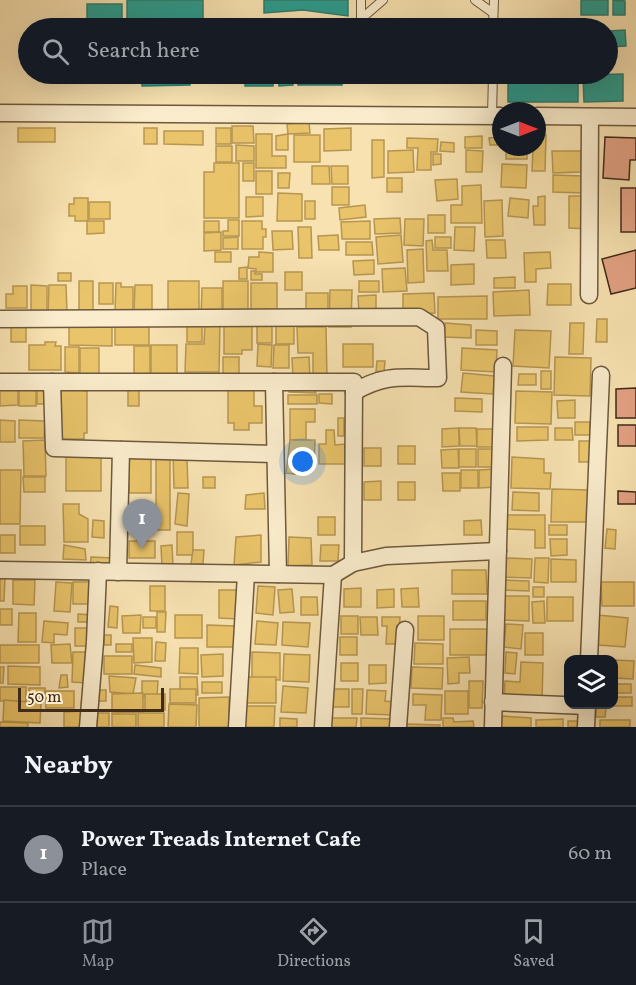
<!DOCTYPE html>
<style>
body{margin:0;font-family:Vollkorn,serif;background:#242831;color:#f1f3f6}
.controls{position:absolute;right:18px;bottom:18px;display:grid;overflow:hidden;border-radius:12px;box-shadow:0 6px 24px #0002}
.controls button{width:54px;height:54px;display:grid;place-items:center;padding:0;border:0;border-bottom:2px solid #363941;background:#171b24;color:#f1f3f6;font:30px sans-serif}
.compass{position:absolute;left:492px;top:102px;width:54px;height:54px;border-radius:50%;background:#171b24;box-shadow:0 6px 24px #0002;rotate:90deg}
.scale{position:absolute;left:18px;bottom:15px;width:146px;box-sizing:border-box;padding-left:6px;border:3px solid #3f2b18;border-top:0;font-size:16px;line-height:21px;white-space:nowrap;color:#3f2b18;-webkit-text-stroke:4px #faeccc;paint-order:stroke}
.you{position:absolute;left:303px;top:462px;width:21px;height:21px;margin:-15px;border:4px solid #fff;border-radius:50%;background:#1a73e8;box-shadow:0 0 0 9px #1a73e833}
.badge{display:grid;place-items:center;width:39px;height:39px;border-radius:50%;background:#8c9099;color:#fff;font-size:20px;font-weight:700}
.pin{position:absolute;translate:-50% -50px;filter:drop-shadow(0 2px 3px #0008)}
.pin::after{content:'';position:absolute;top:32px;width:21px;height:18px;background:inherit;clip-path:polygon(0 0,100% 0,50% 100%)}
.list{margin:0;padding:0;list-style:none}
h2{display:flex;justify-content:space-between;align-items:center;height:78px;margin:0;padding:0 24px;font-size:26px}
h2 small{font-size:20px;font-weight:400;color:#9ea1a6}
.list li{display:grid;grid-template-columns:39px 1fr auto;gap:18px;align-items:center;box-sizing:border-box;height:96px;padding:0 24px;border-top:2px solid #363941}
.list b{display:block;font-size:22px;white-space:nowrap}
.list p{margin:0;font-size:20px;white-space:nowrap;color:#9ea1a6}
.list em{font-size:20px;font-style:normal;color:#9ea1a6}
.icon{flex:none;width:33px;height:33px;fill:none;stroke:currentColor;stroke-width:2;stroke-linecap:round;stroke-linejoin:round}
.map{position:relative;flex:none;width:636px;height:727px;overflow:hidden}
.search{position:absolute;background:#171b24;box-shadow:0 6px 24px #0002;left:18px;right:18px;top:18px;height:66px;display:flex;align-items:center;gap:15px;box-sizing:border-box;padding:0 21px;border-radius:33px;color:#9ea1a6;font-size:22px}
.sheet{height:174px;background:#171b24}
nav{display:flex;justify-content:space-around;align-items:center;box-sizing:border-box;height:84px;border-top:2px solid #363941;background:#171b24;font-size:16px;color:#9ea1a6}
nav a{display:grid;justify-items:center;gap:3px}
nav .on{color:#8c9099}
.map>svg:first-child{display:block}
</style>
<div class="map">
<svg width="636" height="727" viewBox="0 0 636 727">
<rect width="100%" height="100%" fill="#f8e2b1"/>
<filter id="stains"><feTurbulence type="fractalNoise" baseFrequency=".00333" numOctaves="4"/><feColorMatrix values="0 0 0 0 .2 0 0 0 0 .09 0 0 0 0 .02 0 0 0 .5 -.17"/></filter>
<radialGradient id="worn" r=".72"><stop offset=".6" stop-color="#630" stop-opacity="0"/><stop offset="1" stop-color="#630" stop-opacity=".3"/></radialGradient>
<!-- homes -->
<g fill="#e9c46a" stroke="#b69651" stroke-width="1.5">
<path d="M309,122L310,133L288,134L287,124Z"/>
<path d="M232,126H253L254,143H232Z"/>
<rect x="18" y="128" width="37" height="14"/>
<rect x="144" y="128" width="13" height="16"/>
<rect x="216" y="128" width="15" height="16"/>
<path d="M351,128V150L324,151V129Z"/>
<path d="M164,131H203V145L164,144Z"/>
<path d="M256,134H272V156H286V168H256Z"/>
<path d="M288,134V150H276V136Z"/>
<rect x="294" y="135" width="26" height="27"/>
<path d="M537,135H546L545,171H532L533,147H537Z"/>
<path d="M482,136V148H465V137Z"/>
<path d="M501,137V145H490L489,138Z"/>
<path d="M407,138L438,139L437,152H431V170H417L418,148H407Z"/>
<path d="M372,140H384V177L372,178Z"/>
<path d="M441,142L454,143V152L440,151Z"/>
<path d="M236,145L254,146V161H236Z"/>
<rect x="216" y="146" width="16" height="16"/>
<rect x="506" y="147" width="21" height="12"/>
<path d="M413,150L414,172L388,173V151Z"/>
<path d="M466,150L483,151L482,172H466Z"/>
<path d="M552,151H581V172L553,173Z"/>
<path d="M433,154H441V164L433,165Z"/>
<path d="M214,163H239V218H204V172H214Z"/>
<rect x="243" y="163" width="11" height="18"/>
<path d="M502,164L527,165L526,188L501,187Z"/>
<path d="M312,166H329L330,184H312Z"/>
<path d="M331,166H348V184H332Z"/>
<rect x="256" y="171" width="16" height="23"/>
<path d="M278,173H290L289,188H278Z"/>
<path d="M553,175L583,176L582,193L553,192Z"/>
<rect x="387" y="178" width="15" height="14"/>
<path d="M457,179L458,199L437,201L435,180Z"/>
<path d="M481,185L482,223H451V205H462V186Z"/>
<rect x="332" y="187" width="17" height="18"/>
<path d="M278,193L302,194V221H277Z"/>
<path d="M545,196V225H534L533,206H538V197Z"/>
<path d="M569,196H588V229L569,228Z"/>
<path d="M246,197H263V216L246,217Z"/>
<path d="M74,198H88V221H75V216H69V204H74Z"/>
<path d="M510,198L529,200L528,218L508,216Z"/>
<path d="M502,200L503,236L485,237L484,201Z"/>
<rect x="305" y="201" width="10" height="18"/>
<rect x="89" y="202" width="21" height="17"/>
<path d="M365,205L366,217L340,220L339,208Z"/>
<rect x="428" y="215" width="17" height="18"/>
<path d="M400,218L401,233L375,234L374,219Z"/>
<path d="M405,219H424L423,246L404,245Z"/>
<path d="M228,220H239V236H223V231H228Z"/>
<path d="M87,221H104V233L87,234Z"/>
<rect x="204" y="221" width="15" height="11"/>
<path d="M242,221H262V229H266V237H263V249H242Z"/>
<path d="M370,221V239H342L341,222Z"/>
<path d="M298,227H311L312,258H299Z"/>
<path d="M455,227H475L474,251L454,250Z"/>
<path d="M272,231H292L293,249L273,250Z"/>
<path d="M221,232V250L204,251V233Z"/>
<path d="M338,235L339,250H319L318,236Z"/>
<path d="M401,235L403,262L378,264L376,237Z"/>
<path d="M238,237V249H223V238Z"/>
<rect x="435" y="237" width="16" height="11"/>
<path d="M432,240L433,250H447L448,271H427L426,241Z"/>
<path d="M486,240H505L506,258H487Z"/>
<path d="M346,242H372L373,255H346Z"/>
<path d="M423,249L424,282L408,283L407,250Z"/>
<rect x="215" y="252" width="16" height="10"/>
<path d="M259,252L273,253V272H256V269L248,268L249,257H259Z"/>
<path d="M550,252L551,268L536,269V282H525L524,253Z"/>
<path d="M374,260V274L354,275L353,261Z"/>
<path d="M474,264V284L451,285V265Z"/>
<path d="M247,267V279H239V268Z"/>
<path d="M405,268L407,291L383,292L382,269Z"/>
<path d="M251,271H255V274H262V280H251Z"/>
<rect x="285" y="272" width="17" height="18"/>
<rect x="58" y="273" width="13" height="8"/>
<path d="M515,277V288H494V278Z"/>
<rect x="79" y="281" width="14" height="32"/>
<path d="M168,281H199V311L168,310Z"/>
<rect x="223" y="281" width="25" height="33"/>
<rect x="359" y="281" width="20" height="11"/>
<rect x="99" y="283" width="14" height="21"/>
<path d="M116,283H121V287H133V312L115,311Z"/>
<rect x="251" y="283" width="26" height="29"/>
<path d="M548,284H571V305H547Z"/>
<path d="M31,285L47,286V313L31,312Z"/>
<path d="M49,285H66L67,313H48Z"/>
<path d="M135,285H152V311H134Z"/>
<path d="M13,286H27V308H6V294H13Z"/>
<path d="M202,288H222V318H201Z"/>
<path d="M330,290H352L351,327H329Z"/>
<path d="M529,290L530,315L494,316L493,292Z"/>
<rect x="306" y="293" width="22" height="29"/>
<path d="M434,293L435,313L403,315V294Z"/>
<path d="M376,295V313L359,314L358,296Z"/>
<path d="M487,296V319H438V297Z"/>
<path d="M597,319H607V342H596Z"/>
<path d="M69,321L112,322V346L69,345Z"/>
<rect x="257" y="321" width="15" height="22"/>
<rect x="276" y="321" width="18" height="23"/>
<rect x="115" y="322" width="34" height="23"/>
<path d="M205,322H220L219,372H185L186,344H204Z"/>
<rect x="11" y="323" width="15" height="19"/>
<path d="M445,323L471,325V338L444,337Z"/>
<path d="M570,323H584L583,354H569Z"/>
<rect x="187" y="325" width="15" height="17"/>
<path d="M224,325H252V350H242V354H224Z"/>
<path d="M297,327H326L327,377H313V353H298Z"/>
<path d="M476,330L497,331V345H476Z"/>
<path d="M515,330L551,331L549,368L513,366Z"/>
<path d="M45,342H56L55,346H61V370H29V345H45Z"/>
<path d="M258,344L272,345L271,367L257,366Z"/>
<rect x="343" y="344" width="30" height="23"/>
<rect x="151" y="345" width="26" height="29"/>
<path d="M274,345H289V368H273Z"/>
<rect x="134" y="346" width="16" height="28"/>
<path d="M65,347H79V373L65,372Z"/>
<rect x="80" y="348" width="19" height="27"/>
<path d="M462,348L497,350L496,372L461,370Z"/>
<rect x="223" y="357" width="16" height="18"/>
<path d="M309,357L310,378L293,379L292,358Z"/>
<path d="M555,357L591,358L590,396L554,395Z"/>
<path d="M377,361H385L384,372L376,371Z"/>
<rect x="541" y="371" width="10" height="18"/>
<path d="M463,373L495,376L493,394L461,392Z"/>
<path d="M519,374H536V385H518Z"/>
<rect x="37" y="385" width="10" height="19"/>
<path d="M289,385L313,386L316,393L289,392Z"/>
<path d="M61,386H84V391H87V433H84V439H61Z"/>
<path d="M228,387H254V406H262V423H249V430H234V423H228Z"/>
<path d="M0,388H18V405L0,406Z"/>
<rect x="19" y="388" width="17" height="18"/>
<rect x="128" y="390" width="11" height="16"/>
<path d="M516,391L552,392L551,424L515,423Z"/>
<path d="M319,394H332V404L319,403Z"/>
<rect x="288" y="395" width="29" height="9"/>
<path d="M455,398L482,399V412L455,411Z"/>
<path d="M575,400V418H558L557,401Z"/>
<path d="M290,409H315V422H306V440H290Z"/>
<rect x="338" y="418" width="6" height="18"/>
<path d="M0,420L15,421V442H0Z"/>
<path d="M19,420L45,421L44,438H19Z"/>
<rect x="575" y="422" width="15" height="13"/>
<path d="M517,427H548V440L517,441Z"/>
<path d="M459,428V446L442,447V429Z"/>
<path d="M459,428H476L477,446H460Z"/>
<path d="M555,428H572L573,440H555Z"/>
<rect x="477" y="429" width="17" height="18"/>
<path d="M326,430H334L335,445L345,444V464H319V444H326Z"/>
<path d="M45,440L46,476H24L23,441Z"/>
<path d="M290,440H315L314,465L306,466L303,475L286,473Z"/>
<rect x="579" y="441" width="12" height="21"/>
<rect x="398" y="446" width="17" height="18"/>
<rect x="364" y="448" width="17" height="18"/>
<path d="M458,449L459,468H442L441,450Z"/>
<rect x="459" y="449" width="17" height="18"/>
<rect x="478" y="449" width="17" height="18"/>
<path d="M173,453L187,458L188,488H174Z"/>
<rect x="66" y="454" width="35" height="37"/>
<rect x="156" y="455" width="14" height="75"/>
<rect x="129" y="456" width="22" height="37"/>
<path d="M512,457L544,459V473H551L550,489L511,488Z"/>
<path d="M495,469L496,487L479,488V470Z"/>
<path d="M0,470H21L20,524H0Z"/>
<rect x="461" y="470" width="17" height="18"/>
<path d="M442,473H460V491H443Z"/>
<path d="M23,477H45V492H24Z"/>
<rect x="203" y="477" width="12" height="11"/>
<path d="M381,481V500H364V482Z"/>
<rect x="398" y="482" width="17" height="18"/>
<path d="M552,489L589,490L588,522H551Z"/>
<path d="M513,492L539,493V511L512,510Z"/>
<path d="M178,493L189,494L187,526L175,524Z"/>
<path d="M264,493L265,509H245L246,495Z"/>
<path d="M63,504H79V514L88,519V542H64Z"/>
<path d="M506,515H545V548H535V530L506,529Z"/>
<rect x="318" y="517" width="17" height="18"/>
<path d="M93,520L104,521V538L92,537Z"/>
<path d="M481,520L482,535H464V521Z"/>
<rect x="549" y="525" width="18" height="10"/>
<rect x="20" y="526" width="25" height="19"/>
<path d="M607,529L616,530L615,549L605,548Z"/>
<rect x="177" y="532" width="16" height="23"/>
<rect x="0" y="535" width="15" height="18"/>
<path d="M261,535V562L234,565L236,537Z"/>
<path d="M289,537L311,538L312,565L288,566Z"/>
<path d="M550,539H567V555L551,556Z"/>
<rect x="129" y="541" width="26" height="17"/>
<path d="M64,545L85,549L86,560L63,559Z"/>
<path d="M172,545L173,566L162,567L161,546Z"/>
<path d="M321,545H339L338,561H320Z"/>
<path d="M193,550H204L203,564H191Z"/>
<path d="M91,557L114,558V568H90Z"/>
<path d="M505,558L532,559L531,578L504,577Z"/>
<path d="M535,558H549L548,583L534,582Z"/>
<path d="M551,559L576,560V582H551Z"/>
<path d="M452,570H486L487,594H452Z"/>
<path d="M0,576L5,577L4,601H0Z"/>
<path d="M13,580H35L34,605L13,604Z"/>
<path d="M504,580L529,581V591L504,590Z"/>
<path d="M56,582L72,583L70,612L54,611Z"/>
<path d="M73,582H92L91,604H73Z"/>
<path d="M601,582H634V606H602Z"/>
<rect x="150" y="586" width="15" height="25"/>
<path d="M258,586L275,587L273,615L256,613Z"/>
<rect x="533" y="587" width="11" height="10"/>
<path d="M361,588V607H344V589Z"/>
<path d="M418,588L419,607H402L401,589Z"/>
<path d="M292,589L294,612L280,613L278,590Z"/>
<path d="M394,589V607L377,608V590Z"/>
<path d="M219,590H239V619L219,618Z"/>
<path d="M504,596H529V621L504,620Z"/>
<path d="M301,597H317L318,615H301Z"/>
<rect x="547" y="597" width="26" height="24"/>
<rect x="453" y="601" width="33" height="19"/>
<path d="M544,601L545,623H533L532,602Z"/>
<path d="M110,606L118,607L117,628L108,627Z"/>
<rect x="0" y="609" width="12" height="16"/>
<path d="M157,612H166L165,632H157Z"/>
<path d="M19,613H36V642H18Z"/>
<path d="M78,614L91,615L89,622H78Z"/>
<path d="M141,615L140,633H123L122,616Z"/>
<rect x="175" y="615" width="27" height="23"/>
<path d="M598,615L628,618L625,647L598,645Z"/>
<rect x="341" y="616" width="17" height="18"/>
<rect x="418" y="616" width="26" height="24"/>
<rect x="143" y="617" width="13" height="11"/>
<path d="M360,617H377L378,635H361Z"/>
<path d="M382,617H400L399,644H386L387,626H382Z"/>
<path d="M44,621L68,623L67,635L54,634V643L42,642Z"/>
<path d="M257,621L278,623L276,645L255,644Z"/>
<path d="M283,622L310,623L308,647L282,645Z"/>
<path d="M506,624L523,625L521,649L504,647Z"/>
<path d="M207,625L235,626V647H207Z"/>
<rect x="75" y="628" width="17" height="18"/>
<rect x="450" y="629" width="37" height="26"/>
<rect x="525" y="633" width="18" height="22"/>
<rect x="104" y="635" width="7" height="10"/>
<rect x="340" y="637" width="17" height="18"/>
<path d="M133,638H152V662L134,663Z"/>
<path d="M156,642L166,643L165,661H155Z"/>
<path d="M415,643L443,644V664H414Z"/>
<path d="M70,644L72,663H52L51,645Z"/>
<rect x="116" y="644" width="16" height="8"/>
<rect x="0" y="645" width="39" height="18"/>
<path d="M180,648H198V674L179,673Z"/>
<path d="M73,652H87L86,683L72,682Z"/>
<path d="M252,652L280,653V680L252,679Z"/>
<path d="M506,652L517,653L515,674L505,673Z"/>
<path d="M223,654V676L202,677L201,655Z"/>
<path d="M284,654L310,655L309,682L283,681Z"/>
<rect x="104" y="656" width="28" height="18"/>
<path d="M469,657L470,673H459V683L448,684L447,658Z"/>
<path d="M614,660L634,661L633,679L614,678Z"/>
<path d="M521,662L543,663L542,702L504,700L505,681L520,682Z"/>
<rect x="341" y="663" width="17" height="18"/>
<path d="M135,665L161,668V677L134,674Z"/>
<path d="M369,665H386V683L369,684Z"/>
<path d="M8,666L40,667V685L8,684Z"/>
<path d="M0,667H4L3,683H0Z"/>
<path d="M412,667L443,668L442,689L411,688Z"/>
<path d="M61,675H67L68,687L59,688Z"/>
<path d="M109,676L136,678L133,694L110,692Z"/>
<path d="M180,677H197L198,695H180Z"/>
<rect x="245" y="677" width="31" height="26"/>
<path d="M142,681H158L157,697L142,696Z"/>
<path d="M469,681H483L482,708H469Z"/>
<rect x="202" y="682" width="20" height="11"/>
<rect x="614" y="684" width="17" height="9"/>
<path d="M283,686L308,688L306,713L281,712Z"/>
<path d="M0,687H26V702L0,701Z"/>
<rect x="29" y="688" width="16" height="11"/>
<rect x="170" y="689" width="26" height="14"/>
<rect x="332" y="689" width="17" height="18"/>
<path d="M352,689H363L362,714H352Z"/>
<rect x="98" y="690" width="8" height="11"/>
<path d="M367,690L386,691L385,701L395,702V715L366,714Z"/>
<rect x="46" y="691" width="28" height="17"/>
<rect x="445" y="691" width="23" height="23"/>
<path d="M143,693V712L112,713V694Z"/>
<rect x="145" y="694" width="20" height="16"/>
<path d="M413,694L442,695L441,720H425L426,705H413Z"/>
<path d="M229,697V727H199V698Z"/>
<path d="M614,697H632V706H613Z"/>
<path d="M4,700L41,703L40,723L3,721Z"/>
<path d="M169,704L197,705L196,727H168Z"/>
<path d="M244,706H275L274,727H244Z"/>
<path d="M596,706L606,707L605,717H596Z"/>
<path d="M84,711V727H64V712Z"/>
<rect x="89" y="713" width="20" height="14"/>
<rect x="138" y="713" width="26" height="14"/>
<rect x="112" y="714" width="24" height="13"/>
<path d="M502,716L531,718V727H501Z"/>
<path d="M280,718L297,719V727H280Z"/>
<path d="M330,718H357L356,727H330Z"/>
<path d="M361,718L393,719L392,727H361Z"/>
<path d="M443,718H453L454,722L473,721L474,727H443Z"/>
<path d="M563,719V727H536V720Z"/>
<rect x="600" y="720" width="30" height="7"/>
<rect x="568" y="721" width="12" height="6"/>
<path d="M0,722L28,723V727H0Z"/>
<path d="M407,724L440,725V727H407Z"/>
</g>
<!-- schools -->
<g fill="#2a9d8f" stroke="#307b6b" stroke-width="1.5">
<rect x="127" y="0" width="76" height="28"/>
<path d="M264,0H348V16L303,10L264,13Z"/>
<rect x="581" y="0" width="27" height="15"/>
<path d="M613,0L625,1V15H613Z"/>
<rect x="87" y="4" width="35" height="24"/>
<rect x="247" y="26" width="28" height="2"/>
<path d="M625,30L626,46L610,47L609,31Z"/>
<rect x="23" y="39" width="5" height="18"/>
<path d="M142,74H190V85L142,86Z"/>
<rect x="245" y="74" width="28" height="12"/>
<path d="M278,74H292L293,85L279,86Z"/>
<rect x="298" y="74" width="44" height="11"/>
<rect x="508" y="74" width="70" height="28"/>
<path d="M623,74V101L584,102L583,75Z"/>
</g>
<!-- building -->
<g fill="#e3a284" stroke="#3f2b18" stroke-width="1.5">
<path d="M605,137L636,138V160H630L629,180L603,178Z"/>
<rect x="621" y="188" width="15" height="44"/>
<path d="M636,250V288L611,294L602,259Z"/>
<path d="M636,388V418H616V389Z"/>
<rect x="618" y="425" width="18" height="21"/>
<path d="M618,491L636,492V504H618Z"/>
</g>
<g fill="none" stroke-linecap="round" stroke-linejoin="round">
<defs>
<g id="service">
<path d="M475,0L493,13"/>
<path d="M361,19L383,0"/>
<path d="M354,28L361,19V0"/>
<path d="M493,28L494,0"/>
<path d="M492,116L493,74"/>
</g>
<g id="minor">
<path d="M0,113L501,116"/>
<path d="M537,116L636,117"/>
<path d="M589,295L590,117"/>
<path d="M0,319L419,317L436,328L438,378C403,378 386,373 354,392"/>
<path d="M0,382H354L353,563"/>
<path d="M52,382L54,448L275,454"/>
<path d="M274,382L278,574"/>
<path d="M0,570L333,575L353,563L386,556L498,551"/>
<path d="M118,572L121,450"/>
<path d="M589,660L601,375"/>
<path d="M493,702L587,706"/>
<path d="M88,727L95,642L98,571"/>
<path d="M237,727L246,574"/>
<path d="M323,727L333,575"/>
<path d="M398,727L405,630"/>
<path d="M493,727L503,366"/>
<path d="M586,727L587,704"/>
</g>
</defs>
<!-- service casing -->
<use href="#service" stroke="#6d593e" stroke-width="10"/>
<!-- minor casing -->
<use href="#minor" stroke="#6d593e" stroke-width="19"/>
<!-- service -->
<use href="#service" stroke="#faeccc" stroke-width="8"/>
<!-- minor -->
<use href="#minor" stroke="#faeccc" stroke-width="16"/>
</g>
<rect width="100%" height="100%" filter="url(#stains)"/>
<rect width="100%" height="100%" fill="url(#worn)"/>
</svg>
<div class="controls">
<button><svg class="icon" aria-label="layers" viewBox="0 0 24 24"><path d="M12 4l9 5-9 5-9-5zM3 14l9 5 9-5"/></svg></button>
</div>
<svg class="compass" viewBox="-18 -18 36 36"><path d="M0-13l5 13h-10z" fill="#e53935"/><path d="M0 13l5-13h-10z" fill="#9ea1a6"/></svg>
<div class="scale">50 m</div>
<div class="you"></div>
<div class="pin badge" style="left:142px;top:549px">1</div>
<div class="search"><svg class="icon" aria-label="search" viewBox="0 0 24 24"><circle cx="10" cy="10" r="6"/><path d="M15 15l6 6"/></svg>Search here</div>
</div>
<section class="sheet">
<h2>Nearby<small></small></h2>
<ul class="list">
<li><span class="badge">1</span><div><b>Power Treads Internet Cafe</b><p>Place</p></div><em>60 m</em></li>
</ul>
</section>
<nav>
<a class="on"><svg class="icon" aria-label="map" viewBox="0 0 24 24"><path d="M3 6l6-2 6 2 6-2v14l-6 2-6-2-6 2zM9 4v14M15 6v14"/></svg>Map</a>
<a><svg class="icon" aria-label="directions" viewBox="0 0 24 24"><path d="M12 3l9 9-9 9-9-9zM9 14v-3h6M13 9l2 2-2 2"/></svg>Directions</a>
<a><svg class="icon" aria-label="saved" viewBox="0 0 24 24"><path d="M7 4h10v16l-5-4-5 4z"/></svg>Saved</a>
</nav>
